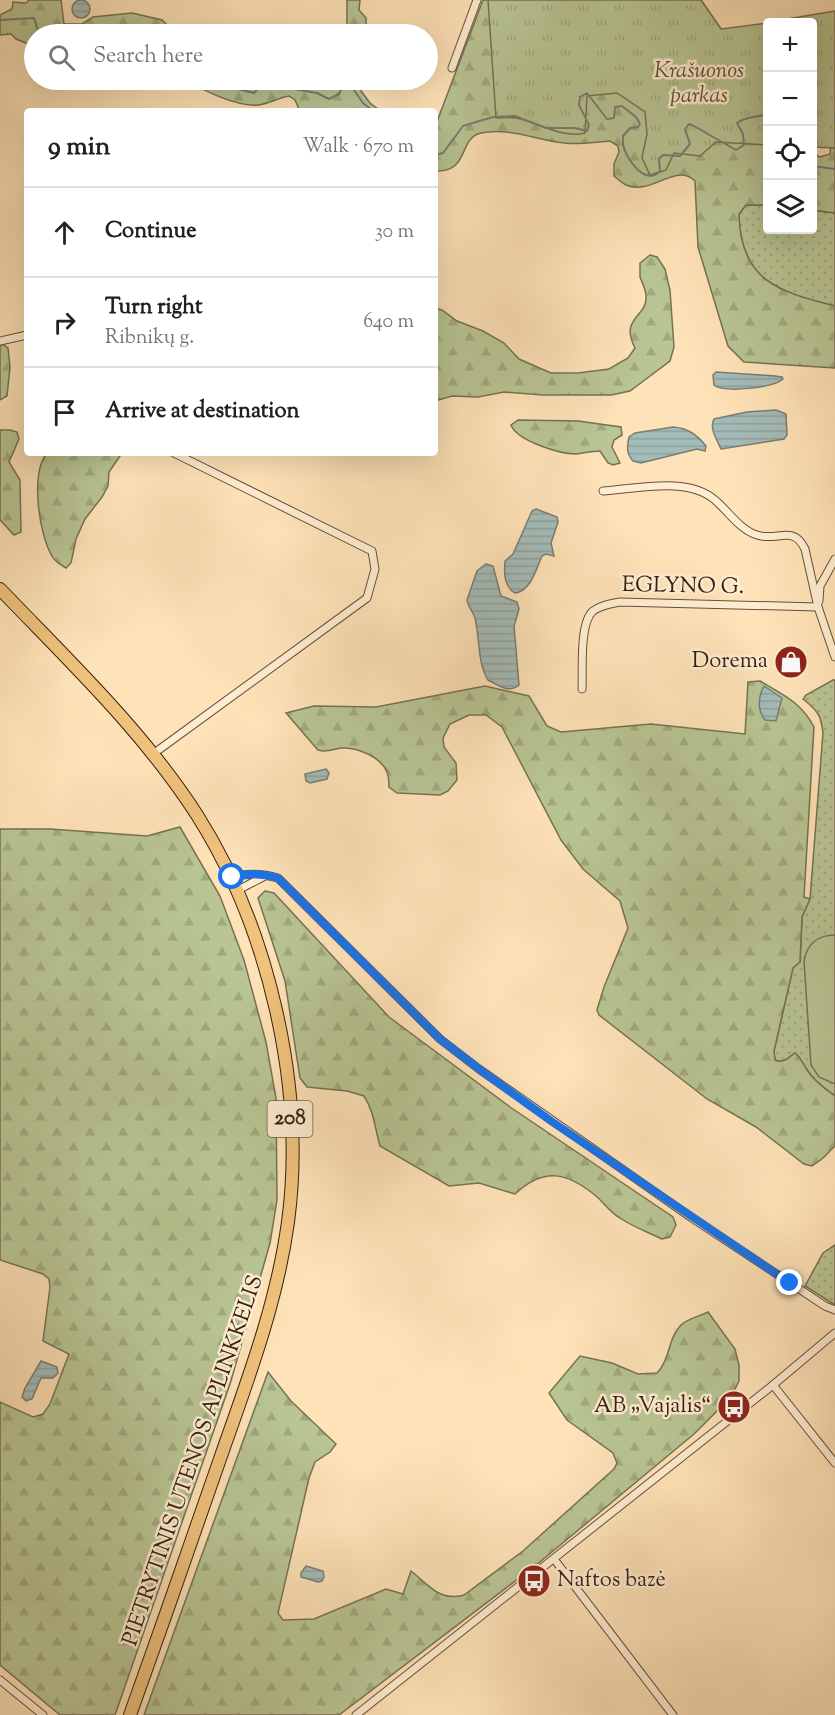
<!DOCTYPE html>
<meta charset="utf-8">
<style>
body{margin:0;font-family:"Sorts Mill Goudy",serif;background:#f6f6f6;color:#202124}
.controls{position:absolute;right:18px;top:18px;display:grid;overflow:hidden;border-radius:6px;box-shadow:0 6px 24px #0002}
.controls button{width:54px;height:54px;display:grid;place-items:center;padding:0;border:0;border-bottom:2px solid #e0e0e0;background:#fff;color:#202124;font:30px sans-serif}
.stop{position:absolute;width:18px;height:18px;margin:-14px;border:4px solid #1a73e8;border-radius:50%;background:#fff}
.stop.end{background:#1a73e8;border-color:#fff;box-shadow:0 2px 6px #0008}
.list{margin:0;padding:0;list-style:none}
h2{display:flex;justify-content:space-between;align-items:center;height:78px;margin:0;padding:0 24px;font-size:26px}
h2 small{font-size:20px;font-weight:400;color:#757577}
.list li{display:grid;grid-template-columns:39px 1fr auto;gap:18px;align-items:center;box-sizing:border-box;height:90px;padding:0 24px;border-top:2px solid #e0e0e0}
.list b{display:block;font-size:22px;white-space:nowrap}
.list p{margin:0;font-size:20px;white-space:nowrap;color:#757577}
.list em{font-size:20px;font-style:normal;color:#757577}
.icon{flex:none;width:33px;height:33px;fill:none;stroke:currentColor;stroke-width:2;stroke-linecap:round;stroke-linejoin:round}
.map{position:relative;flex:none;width:835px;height:1715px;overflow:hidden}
.search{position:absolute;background:#fff;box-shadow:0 6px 24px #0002;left:24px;top:24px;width:414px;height:66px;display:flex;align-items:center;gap:15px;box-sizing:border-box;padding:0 21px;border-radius:33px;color:#757577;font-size:22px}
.panel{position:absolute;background:#fff;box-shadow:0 6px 24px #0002;left:24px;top:108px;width:414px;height:348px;border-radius:6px}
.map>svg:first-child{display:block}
</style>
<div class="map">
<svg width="835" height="1715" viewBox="0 0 835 1715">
<defs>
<pattern id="grass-dots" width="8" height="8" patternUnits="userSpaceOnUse" patternTransform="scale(1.5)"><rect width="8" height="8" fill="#b9c594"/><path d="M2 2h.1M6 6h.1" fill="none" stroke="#a0a97e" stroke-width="1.8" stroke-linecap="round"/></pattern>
<pattern id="forest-firs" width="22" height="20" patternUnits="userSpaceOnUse" patternTransform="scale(1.5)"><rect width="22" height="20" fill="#b9c594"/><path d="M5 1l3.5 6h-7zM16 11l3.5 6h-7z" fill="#a0a97e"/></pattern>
<pattern id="park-tufts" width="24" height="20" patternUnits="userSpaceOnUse" patternTransform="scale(1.5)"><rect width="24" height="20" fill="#b9c594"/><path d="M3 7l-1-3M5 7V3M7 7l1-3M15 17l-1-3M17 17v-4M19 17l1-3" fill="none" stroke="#a0a97e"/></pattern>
<pattern id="water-rules" width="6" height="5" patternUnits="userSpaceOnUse" patternTransform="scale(1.5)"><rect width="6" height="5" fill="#a4bcb9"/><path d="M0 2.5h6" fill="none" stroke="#8ea19e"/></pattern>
</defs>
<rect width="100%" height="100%" fill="#ffe3b8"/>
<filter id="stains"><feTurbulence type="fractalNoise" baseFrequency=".00333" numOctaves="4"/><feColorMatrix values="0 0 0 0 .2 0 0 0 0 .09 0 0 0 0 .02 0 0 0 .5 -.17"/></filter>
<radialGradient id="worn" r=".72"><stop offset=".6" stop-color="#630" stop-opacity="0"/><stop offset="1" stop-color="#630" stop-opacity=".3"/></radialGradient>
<!-- grass -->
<g fill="url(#grass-dots)" stroke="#777252" stroke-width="1.5">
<path d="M746,205H767L768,230H812L813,210L835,213V306C779,292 740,281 739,214Z"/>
<path d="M833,680H835V1096C824,1088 813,1080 806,1069C802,1062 801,1058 795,1053C789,1057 784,1064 775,1060L774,1051L793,968L800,962L802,917L810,899L823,733C821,715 818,711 803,699L806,695Z"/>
<path d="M835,1245V1305L805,1286L823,1253Z"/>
</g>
<!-- forest -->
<g fill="url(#forest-firs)" stroke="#777252" stroke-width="1.5">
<path d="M29,0H61L64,24H82L93,17L132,13L162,20L176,34H34V55L30,52L26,43L16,39L11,34L0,35V15L12,9L13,2L26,3Z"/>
<path d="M347,0H360L359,10L366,18V34H347Z"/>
<path d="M483,0H701L767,95V205H746L739,214C740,281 779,292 835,306V368L744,362L728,346L698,247L695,181C676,162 651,196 626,185C622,183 618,179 614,176V164L619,152L618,146L610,141C595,142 579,145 564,143C536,140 509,127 481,133C458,138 470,173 435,171V127Z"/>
<path d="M188,80H224L247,88L251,84V80H281L282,83L315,87H329L336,80H363L361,91L370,103L378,109L392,111H300L295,100L289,96C278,98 268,104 258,105C238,107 203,91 188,80Z"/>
<path d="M835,104V213L813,210L812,153L820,157L830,154Z"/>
<path d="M650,255L657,257L665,269L670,290L674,347L670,361L630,391L611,395H543L504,392L478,397L452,396L435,401V308L442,310L457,321L483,331L504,343L519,359L551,373H578L609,369L628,358L635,348C619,317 648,317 646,296C646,289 642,283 640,277C640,273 640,267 640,263Z"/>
<path d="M4,345L8,348L10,367L7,396L0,400V345Z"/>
<path d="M518,420L578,421L621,427L622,435L614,440L612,447L620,463L613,465L608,463L600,451C592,451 584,453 576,454C560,454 517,441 511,425Z"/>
<path d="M0,430H10L17,432L19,439L9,462L20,480L21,532L14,535L0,520Z"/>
<path d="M47,453H122L109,472L108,486L102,497L85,519L76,539L71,563L66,568C61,565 55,562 52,556C39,534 30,474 47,453Z"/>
<path d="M760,681C783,695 801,702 814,727L804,897L810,899L802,917L800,962L793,968L774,1051L775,1060C783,1064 789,1057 795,1053C801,1058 802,1062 806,1068C813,1080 824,1088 835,1096V1146L822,1159L812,1166L804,1164L756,1127L707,1099L599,1015L597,1010L604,987L628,928L620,901L583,869L561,840L502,727L486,715H469L450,724L443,738L444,747L456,763L457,780L448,791L440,795L397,793L389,787C389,782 389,777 387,772C381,757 357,747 342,748C333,749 327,753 318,750L286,713L314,706L376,707L485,686L529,696L547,726L561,732L651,724L745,734L748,682Z"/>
<path d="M180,827L220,896L244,960L266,1042L276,1098L277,1200L270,1243L231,1381L115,1715H60L0,1665V1402L33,1417L43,1414L50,1404L69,1354L43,1341L50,1287L49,1279L43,1274L0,1260V829H50L147,836Z"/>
<path d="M265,891L274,893L389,1017L510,1107L673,1217L676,1225L670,1237L662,1239C648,1232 633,1227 620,1218C611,1213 604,1203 596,1196C567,1172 544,1167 515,1194L479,1183L449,1186L380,1146C375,1129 374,1111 364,1096L347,1091L307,1087L300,1078L285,981L258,898Z"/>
<path d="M708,1312L735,1349L739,1365V1381L731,1397L694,1434L535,1566L339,1715H144L268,1372L291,1401L336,1444L330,1452L315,1462L309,1478L278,1613L283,1620L314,1619L386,1589L403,1594L411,1571C429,1585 439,1602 464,1595L523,1551L614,1469L617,1463L613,1453L567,1420L549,1393L580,1356L612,1363L638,1374L657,1373C670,1360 668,1338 681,1325C687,1319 700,1316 708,1312Z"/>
</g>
<!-- park -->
<g fill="url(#park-tufts)" stroke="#777252" stroke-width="1.5">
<path d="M488,0H701L721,29L767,23V145L716,142L700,156L674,153L666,170L650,175L642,158L647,134L645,112L617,93L587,96L585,133C562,139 538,122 516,118C509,117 502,118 496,118Z"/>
<path d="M835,11V148L813,147L812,22H769Z"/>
</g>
<!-- garden -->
<path fill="#b9c594" stroke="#777252" stroke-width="1.5" d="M835,935V1084L819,1077L811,1065L804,961C807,944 818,935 835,935Z"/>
<!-- water -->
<g fill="url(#water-rules)" stroke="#787d75" stroke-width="1.5">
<circle cx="81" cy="9" r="9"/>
<path d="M716,372L775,376L782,377L783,379C773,388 724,393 714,385L713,375Z"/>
<path d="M776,410L786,414L787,435L784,439L721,449C717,440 709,428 714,419L747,412Z"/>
<path d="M673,427C688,428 697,435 706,446L705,451L697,449L641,463L633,461C626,453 627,447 629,437L635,433Z"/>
<path d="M536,509L557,517L558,522L551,543L554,556L546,554L542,556C536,569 531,591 515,593C504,587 504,573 505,561L513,554L532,511Z"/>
<path d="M486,564L493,566L501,596L517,602L519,609L514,626L519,685C508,694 498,685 488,680C477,662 480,638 475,618C473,611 468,607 467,600L477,571Z"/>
<path d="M764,686L782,698L776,721L765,720C757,710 758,697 764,686Z"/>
<path d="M326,769L329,773L327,779L310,783L306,781L305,774Z"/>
<path d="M41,1361L57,1367L58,1373L53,1378H41L32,1399L26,1401L22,1397L25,1388Z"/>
<path d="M306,1566L323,1571L324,1577L322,1581L318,1582L301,1577V1573Z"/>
</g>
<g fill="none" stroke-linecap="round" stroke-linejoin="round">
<!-- stream -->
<g stroke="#787d75" stroke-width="2">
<path d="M0,20L34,18L39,34"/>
<path d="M202,80L254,93L260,86L259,80"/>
<path d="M277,80L278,86L317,93L329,99L339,94L346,80"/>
<path d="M351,80L354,90L363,103L373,111"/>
<path d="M835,112V124"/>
<path d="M435,155L443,153L463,126L493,117L515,116L546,128H575L587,131L589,125L579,105L580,97L587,93L607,119L614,118L615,107L622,106L636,117L640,124L638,127L630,128L623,136C623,137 623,144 623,145C626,159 646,187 660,171L659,159L663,155L680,156L690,144L685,129L689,124L694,126L736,150L744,145L743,134L737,123C748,115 756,119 768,113"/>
<path d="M812,166L835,169"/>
</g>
<defs>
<g id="minor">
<path d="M452,68L477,0"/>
<path d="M0,341L27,335"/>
<path d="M603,491C636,489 688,476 715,500C728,511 740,530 757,535C777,542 793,524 805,549L818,607L835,657"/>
<path d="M819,601L820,586L835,559"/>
<path d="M582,689C583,670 579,623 593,611C601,605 610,604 620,602L818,607"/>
<path d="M153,754L367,598L375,569L372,551L174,453"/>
<path d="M232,877C246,873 263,874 278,878L440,1039L479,1069L692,1218L825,1306L835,1310"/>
<path d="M238,890L265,876"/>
<path d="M773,1385L835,1463"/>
<path d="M554,1559L673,1715"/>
<path d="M0,1680L43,1715"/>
<path d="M356,1715L773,1385L835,1333"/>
</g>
<path id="trunk" d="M0,589C69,661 143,731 197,815C269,928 306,1089 288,1222C277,1303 248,1379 221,1456C191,1542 161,1629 130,1715"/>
</defs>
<!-- minor casing -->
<use href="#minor" stroke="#684f39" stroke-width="9"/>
<!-- trunk casing -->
<use href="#trunk" stroke="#351e0f" stroke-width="14"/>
<!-- minor -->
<use href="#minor" stroke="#ffedd1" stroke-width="7"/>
<!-- trunk -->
<use href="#trunk" stroke="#f0c27c" stroke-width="12"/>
</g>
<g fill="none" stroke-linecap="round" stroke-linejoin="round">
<!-- route -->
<path stroke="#1a73e8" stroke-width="8" d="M232,877C246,873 263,874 278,878L440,1039L479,1069L551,1121L790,1283"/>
</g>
<!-- icons -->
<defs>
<symbol id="shop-disc" viewBox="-11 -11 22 22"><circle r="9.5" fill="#8f2418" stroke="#ffedd1"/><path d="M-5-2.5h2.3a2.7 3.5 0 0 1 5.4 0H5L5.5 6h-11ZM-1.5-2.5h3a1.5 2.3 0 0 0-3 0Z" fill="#fff"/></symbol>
<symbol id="bus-disc" viewBox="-11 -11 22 22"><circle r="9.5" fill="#8f2418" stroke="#ffedd1"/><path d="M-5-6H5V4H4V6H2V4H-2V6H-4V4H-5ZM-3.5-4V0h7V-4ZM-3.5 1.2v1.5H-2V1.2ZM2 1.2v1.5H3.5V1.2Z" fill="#fff"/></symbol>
</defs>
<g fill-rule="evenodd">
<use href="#shop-disc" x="772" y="643" width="38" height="38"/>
<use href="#bus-disc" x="715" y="1388" width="38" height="38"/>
<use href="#bus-disc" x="515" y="1562" width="38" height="38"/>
</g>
<g text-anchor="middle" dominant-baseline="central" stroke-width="5" stroke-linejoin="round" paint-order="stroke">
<!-- shield labels -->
<rect fill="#ffedd1" stroke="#725c49" stroke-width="1.5" x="267.5" y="1101" width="45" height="36" rx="4.5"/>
<g font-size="21" font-weight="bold" fill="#351e0f">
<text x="290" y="1119">208</text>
</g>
<!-- park labels -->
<g font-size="22" font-style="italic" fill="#5d5037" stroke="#ffedd1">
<text x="699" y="72">Krašuonos<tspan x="699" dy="25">parkas</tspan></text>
</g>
<!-- street labels -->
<g font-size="22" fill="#351e0f" stroke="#ffedd1">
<text transform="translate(683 587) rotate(1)">EGLYNO G.</text>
<text transform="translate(194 1461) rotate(-71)">PIETRYTINIS UTENOS APLINKKELIS</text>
</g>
<!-- poi labels -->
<g font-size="22" fill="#351e0f" stroke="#ffedd1" text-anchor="end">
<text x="768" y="662">Dorema</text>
<text x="711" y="1407">AB „Vajalis“</text>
<text x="557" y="1581" text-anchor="start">Naftos bazė</text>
</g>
</g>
<rect width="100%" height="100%" filter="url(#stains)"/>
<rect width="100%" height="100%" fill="url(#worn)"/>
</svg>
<div class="controls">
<button>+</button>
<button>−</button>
<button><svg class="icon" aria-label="locate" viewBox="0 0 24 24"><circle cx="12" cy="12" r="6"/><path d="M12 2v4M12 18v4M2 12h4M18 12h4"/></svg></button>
<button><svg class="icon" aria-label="layers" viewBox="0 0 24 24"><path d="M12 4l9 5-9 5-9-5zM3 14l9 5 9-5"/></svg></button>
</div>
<div class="stop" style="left:232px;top:877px"></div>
<div class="stop end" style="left:790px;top:1283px"></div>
<div class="search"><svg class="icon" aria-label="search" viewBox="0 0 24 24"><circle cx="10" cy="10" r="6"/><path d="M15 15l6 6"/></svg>Search here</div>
<section class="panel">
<h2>9 min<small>Walk · 670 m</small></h2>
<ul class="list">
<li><svg class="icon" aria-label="ahead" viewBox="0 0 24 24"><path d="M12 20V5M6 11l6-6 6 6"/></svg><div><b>Continue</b></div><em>30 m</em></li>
<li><svg class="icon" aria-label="right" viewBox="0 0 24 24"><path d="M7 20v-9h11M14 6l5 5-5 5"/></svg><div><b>Turn right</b><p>Ribnikų g.</p></div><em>640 m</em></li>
<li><svg class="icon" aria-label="arrive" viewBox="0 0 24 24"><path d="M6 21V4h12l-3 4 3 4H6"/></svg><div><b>Arrive at destination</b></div></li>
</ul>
</section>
</div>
